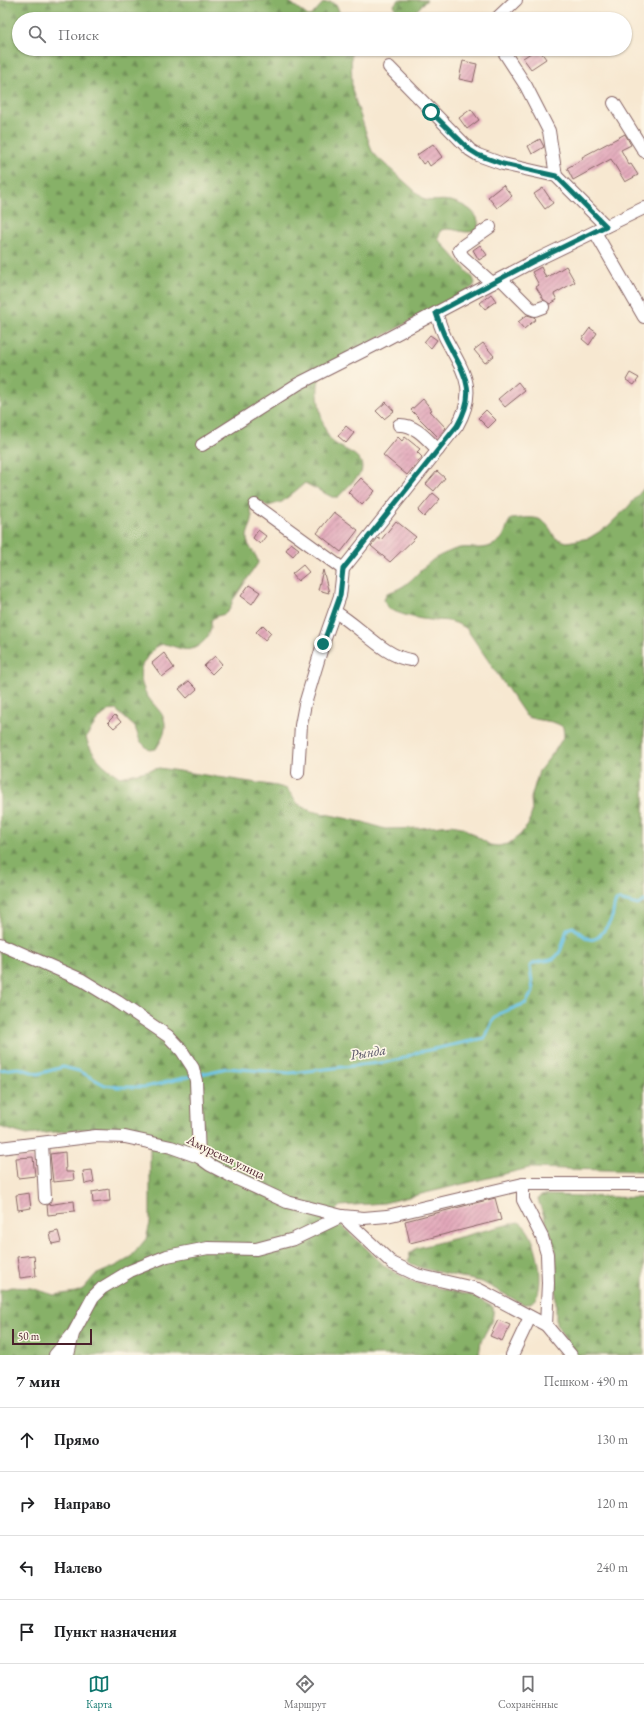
<!DOCTYPE html>
<html lang="ru">
<meta charset="utf-8">
<style>
body{margin:0;font-family:"EB Garamond",serif;background:#f6f6f6;color:#202124}
.scale{position:absolute;left:12px;bottom:10px;width:80px;box-sizing:border-box;padding-left:4px;border:2px solid #4a1f2b;border-top:0;font-size:11px;line-height:14px;white-space:nowrap;color:#4a1f2b;-webkit-text-stroke:3px #fcf5e5;paint-order:stroke}
.stop{position:absolute;width:12px;height:12px;margin:-9px;border:3px solid #0f766e;border-radius:50%;background:#fff}
.stop.end{background:#0f766e;border-color:#fff;box-shadow:0 1px 4px #0008}
.list{margin:0;padding:0;list-style:none}
h2{display:flex;justify-content:space-between;align-items:center;height:52px;margin:0;padding:0 16px;font-size:17px}
h2 small{font-size:13px;font-weight:400;color:#757577}
.list li{display:grid;grid-template-columns:26px 1fr auto;gap:12px;align-items:center;box-sizing:border-box;height:64px;padding:0 16px;border-top:1px solid #e0e0e0}
.list b{display:block;font-size:15px;white-space:nowrap}
.list em{font-size:13px;font-style:normal;color:#757577}
.icon{flex:none;width:22px;height:22px;fill:none;stroke:currentColor;stroke-width:2;stroke-linecap:round;stroke-linejoin:round}
.map{position:relative;flex:none;width:644px;height:1355px;overflow:hidden}
.search{position:absolute;background:#fff;box-shadow:0 1px 3px #0004;left:12px;right:12px;top:12px;height:44px;display:flex;align-items:center;gap:10px;box-sizing:border-box;padding:0 14px;border-radius:22px;color:#757577;font-size:15px}
.sheet{height:308px;background:#fff}
nav{display:flex;justify-content:space-around;align-items:center;box-sizing:border-box;height:56px;border-top:1px solid #e0e0e0;background:#fff;font-size:11px;color:#757577}
nav a{display:grid;justify-items:center;gap:2px}
nav .on{color:#0f766e}
.map>svg:first-child{display:block}
</style>
<div class="map">
<svg width="644" height="1355" viewBox="0 0 644 1355">
<defs>
<pattern id="forest-firs" width="22" height="20" patternUnits="userSpaceOnUse"><rect width="22" height="20" fill="#87b168"/><path d="M5 1l3.5 6h-7zM16 11l3.5 6h-7z" fill="#708f56"/></pattern>
<pattern id="building-hatch" width="6" height="6" patternUnits="userSpaceOnUse"><rect width="6" height="6" fill="#e2a7ba"/><path d="M-1 1l2-2M0 6l6-6M5 7l2-2" fill="none" stroke="#b98797"/></pattern>
</defs>
<rect width="100%" height="100%" fill="#fcf5e5"/>
<filter id="ink" filterUnits="userSpaceOnUse"><feTurbulence type="fractalNoise" baseFrequency=".025" numOctaves="2"/><feDisplacementMap in="SourceGraphic" scale="8" xChannelSelector="R" yChannelSelector="G"/><feConvolveMatrix kernelMatrix="1 2 1 2 8 2 1 2 1" color-interpolation-filters="sRGB"/></filter>
<filter id="wash" filterUnits="userSpaceOnUse"><feTurbulence type="fractalNoise" baseFrequency=".012" numOctaves="4" result="noise"/><feDisplacementMap in="SourceGraphic" scale="16" xChannelSelector="R" yChannelSelector="G"/><feGaussianBlur stdDeviation="0.9" result="paint"/><feColorMatrix in="noise" values="0 0 0 0 0 0 0 0 0 0 0 0 0 0 0 0 0 1.4 0 .05"/><feComposite in="paint" operator="in"/></filter>
<g filter="url(#wash)">
<rect width="100%" height="100%" fill="#f7e8d1"/>
<!-- forest -->
<g fill="url(#forest-firs)" stroke="#68684a">
<path d="M0,0H287L308,16L312,15L323,3L331,2L337,6L340,14L339,19H19V49H351L352,90L372,151L378,158L425,200C434,202 441,199 450,201C460,203 476,210 478,221C479,226 478,229 474,231C463,235 452,226 441,230L438,239L473,278L475,283L473,287L326,367C324,371 320,376 319,380C315,393 322,429 331,440C341,451 367,453 361,473L338,497H332L305,483L282,502L268,506L260,502L251,506L250,510C256,522 248,526 247,537C246,547 258,554 258,563L233,600L230,609L225,614L217,616L211,620C212,627 210,634 205,640C185,662 171,638 158,646C152,649 147,657 144,662C136,673 143,691 151,701C157,709 166,715 165,727C165,735 160,742 156,749L149,750L140,741L135,727L116,710L113,709C100,714 92,727 86,738C92,756 104,767 120,777L159,768L277,786L287,789L298,804L311,811L363,822L385,829L421,828L451,825L462,827L490,845L498,846L508,844L520,835L528,825L532,812L531,798L539,771L554,752L564,736L563,727C552,719 539,722 526,716L466,628C446,617 442,622 422,619C410,617 400,614 389,609L384,600L387,593C409,587 413,576 429,563C435,557 446,553 453,550C466,544 480,552 493,545C509,536 503,529 511,519C535,517 544,514 555,538L567,542L589,538L607,527L628,507L644,488V1171L529,1168L384,1203L340,1206L336,1210V1220L387,1268L413,1282L471,1295L493,1307C495,1321 486,1329 481,1342C480,1346 480,1351 479,1355H0V1290L12,1287L31,1288L54,1295L76,1292L83,1289L95,1275L116,1266L130,1258L146,1239L150,1223V1146L148,1139L145,1133L125,1129L96,1128L26,1135L0,1127Z"/>
<path d="M398,0H427L418,9L404,19C398,16 396,11 394,5Z"/>
<path d="M546,1195L644,1198V1355H574L556,1323V1252L551,1235L538,1200L540,1196Z"/>
<path d="M518,1222C538,1228 553,1308 523,1304L482,1282L421,1268L410,1263L408,1261L410,1253L417,1248Z"/>
</g>
<g fill="none" stroke-linecap="round" stroke-linejoin="round">
<!-- stream -->
<g stroke="#69c3e6" stroke-width="3">
<path d="M0,1070L19,1068L38,1074L63,1067L79,1071L105,1085L118,1087H146L192,1076"/>
<path d="M197,1075L227,1068L290,1073L387,1062L401,1059L415,1053L485,1038L493,1020L501,1013L526,1003L533,991L530,966C535,962 538,962 545,961C562,961 563,941 567,929L573,927C583,935 591,947 602,933C606,928 610,923 612,917C614,911 613,907 616,901L619,900L638,905L644,901"/>
</g>
</g>
<g id="blocks">
<!-- building -->
<g fill="url(#building-hatch)">
<path d="M537,49H539L546,59L531,69L523,58Z"/>
<path d="M463,61L477,64L473,82L459,79Z"/>
<path d="M471,109L479,120L467,129L459,118Z"/>
<path d="M625,134L631,145L621,150L629,165L631,164L638,175L625,182L611,159L573,180L567,168L583,159L582,157Z"/>
<path d="M540,139L544,147L532,154L528,146Z"/>
<path d="M433,144L442,157L430,166L427,161L423,164L417,155Z"/>
<path d="M503,185L512,196L497,208L488,197Z"/>
<path d="M543,188L553,203L545,209L534,194Z"/>
<path d="M480,245L487,255L479,260L473,250Z"/>
<path d="M566,266L575,282L554,294L557,300L550,304L544,300L536,287L539,285L532,272L541,267L546,278Z"/>
<path d="M491,294L496,301L485,309L480,303Z"/>
<path d="M527,315L534,317L536,319L524,329L518,322Z"/>
<path d="M590,328L597,333L589,345L582,339Z"/>
<path d="M430,335L437,340L431,348L424,342Z"/>
<path d="M483,343L494,356L485,363L474,350Z"/>
<path d="M630,373L639,378L634,385L626,380Z"/>
<path d="M518,382L525,391L505,407L498,399Z"/>
<path d="M423,399L432,410L430,411L446,428L438,437L411,410Z"/>
<path d="M386,402L394,411L384,419L376,411Z"/>
<path d="M486,410L496,420L488,428L478,418Z"/>
<path d="M346,426L354,433L346,443L338,436Z"/>
<path d="M398,437L402,441L405,437L420,449L417,452L422,457L407,475L383,455Z"/>
<path d="M437,471L445,478L434,491L426,484Z"/>
<path d="M361,478L375,491L362,505L348,492Z"/>
<path d="M433,493L440,499L424,517L418,511Z"/>
<path d="M334,512L358,530L341,552L317,533Z"/>
<path d="M396,521L416,537L390,562L371,546L378,538L381,540Z"/>
<path d="M258,530L266,536L260,544L253,538Z"/>
<path d="M291,543L299,549L293,556L286,550Z"/>
<path d="M303,565L309,572L298,581L292,574Z"/>
<path d="M323,570L329,593L318,590Z"/>
<path d="M249,585L260,592L252,604L241,596Z"/>
<path d="M263,625L271,633L265,640L256,632Z"/>
<path d="M164,653L174,668L162,677L152,663Z"/>
<path d="M215,656L222,664L212,674L204,666Z"/>
<path d="M189,681L197,689L187,698L179,689Z"/>
<path d="M115,715L121,722L114,728L108,722Z"/>
<path d="M65,1152L66,1172H73L74,1180L53,1182L50,1154Z"/>
<path d="M33,1157L35,1176L18,1178L16,1158Z"/>
<path d="M92,1170L94,1182L85,1184L83,1171Z"/>
<path d="M109,1189L110,1201L93,1203L92,1192Z"/>
<path d="M29,1193L31,1208L18,1210L16,1195Z"/>
<path d="M495,1198L501,1220L410,1243L405,1221Z"/>
<path d="M74,1201L75,1211L56,1213L57,1214L48,1215L47,1205Z"/>
<path d="M58,1231L61,1242L52,1244L50,1233Z"/>
<path d="M34,1255L36,1276L20,1278L17,1257Z"/>
<path d="M498,1320L510,1325L502,1341L490,1336Z"/>
</g>
</g>
</g>
<g filter="url(#ink)">
<use href="#blocks" fill-opacity="0" stroke="#876565" stroke-width="1"/>
<g fill="none" stroke-linecap="round" stroke-linejoin="round">
<defs>
<g id="minor">
<path d="M496,19L516,0"/>
<path d="M502,49L526,86L549,131L556,176"/>
<path d="M389,67L470,150L478,155L503,164L556,176L606,226"/>
<path d="M614,103L644,151"/>
<path d="M490,227L464,245L459,250L463,257L492,283"/>
<path d="M595,232L644,317"/>
<path d="M501,279L530,308L535,310L543,307"/>
<path d="M399,425C415,424 427,439 438,450"/>
<path d="M202,445L298,384L379,343L532,262L644,208"/>
<path d="M255,505L343,569"/>
<path d="M335,612C359,625 384,657 411,660"/>
<path d="M298,773L301,725L305,704L323,644L340,596L343,569L457,426C478,389 464,373 446,339C442,331 439,322 436,313"/>
<path d="M0,944L82,980L118,1002L168,1036L182,1051L193,1068L196,1081L199,1157"/>
<path d="M42,1143L45,1198"/>
<path d="M0,1148L96,1136L125,1137L171,1147L199,1157L210,1165L235,1178L287,1202L342,1216L392,1263L417,1275L478,1289L546,1325L571,1355"/>
<path d="M523,1184V1200L542,1237L547,1254L548,1283L546,1325"/>
<path d="M55,1355L72,1335"/>
<path d="M68,1355L73,1334L93,1297L102,1288L130,1271L167,1256L208,1248L256,1249L294,1239L342,1216L364,1218L387,1216L523,1184H644"/>
<path d="M512,1355L530,1317"/>
</g>
</defs>
<!-- minor casing -->
<use href="#minor" stroke="#876565" stroke-width="14"/>
<!-- minor -->
<use href="#minor" stroke="#fff" stroke-width="12"/>
</g>
</g>
<g fill="none" stroke-linecap="round" stroke-linejoin="round" filter="url(#ink)">
<!-- route -->
<path stroke="#0f766e" stroke-width="5" d="M323,644L340,596L343,569L457,426C479,389 463,373 446,339C442,331 439,322 436,313L532,262L606,226L556,176L503,164L478,155L470,150L431,112"/>
</g>
<g text-anchor="middle" dominant-baseline="central" stroke-width="3.5" stroke-linejoin="round" paint-order="stroke">
<!-- street labels -->
<g font-size="13" fill="#4a1f2b" stroke="#fcf5e5">
<text transform="translate(226 1157) rotate(26)">Амурская улица</text>
</g>
<!-- water labels -->
<g font-size="14" font-style="italic" fill="#535063" stroke="#fcf5e5">
<text transform="translate(368 1052) rotate(-9)">Рында</text>
</g>
</g>
</svg>
<div class="scale">50 m</div>
<div class="stop" style="left:431px;top:112px"></div>
<div class="stop end" style="left:323px;top:644px"></div>
<div class="search"><svg class="icon" aria-label="search" viewBox="0 0 24 24"><circle cx="10" cy="10" r="6"/><path d="M15 15l6 6"/></svg>Поиск</div>
</div>
<section class="sheet">
<h2>7 мин<small>Пешком · 490 m</small></h2>
<ul class="list">
<li><svg class="icon" aria-label="ahead" viewBox="0 0 24 24"><path d="M12 20V5M6 11l6-6 6 6"/></svg><div><b>Прямо</b></div><em>130 m</em></li>
<li><svg class="icon" aria-label="right" viewBox="0 0 24 24"><path d="M7 20v-9h11M14 6l5 5-5 5"/></svg><div><b>Направо</b></div><em>120 m</em></li>
<li><svg class="icon" aria-label="left" viewBox="0 0 24 24"><path d="M17 20v-9H6M10 6l-5 5 5 5"/></svg><div><b>Налево</b></div><em>240 m</em></li>
<li><svg class="icon" aria-label="arrive" viewBox="0 0 24 24"><path d="M6 21V4h12l-3 4 3 4H6"/></svg><div><b>Пункт назначения</b></div></li>
</ul>
</section>
<nav>
<a class="on"><svg class="icon" aria-label="map" viewBox="0 0 24 24"><path d="M3 6l6-2 6 2 6-2v14l-6 2-6-2-6 2zM9 4v14M15 6v14"/></svg>Карта</a>
<a><svg class="icon" aria-label="directions" viewBox="0 0 24 24"><path d="M12 3l9 9-9 9-9-9zM9 14v-3h6M13 9l2 2-2 2"/></svg>Маршрут</a>
<a><svg class="icon" aria-label="saved" viewBox="0 0 24 24"><path d="M7 4h10v16l-5-4-5 4z"/></svg>Сохранённые</a>
</nav>
